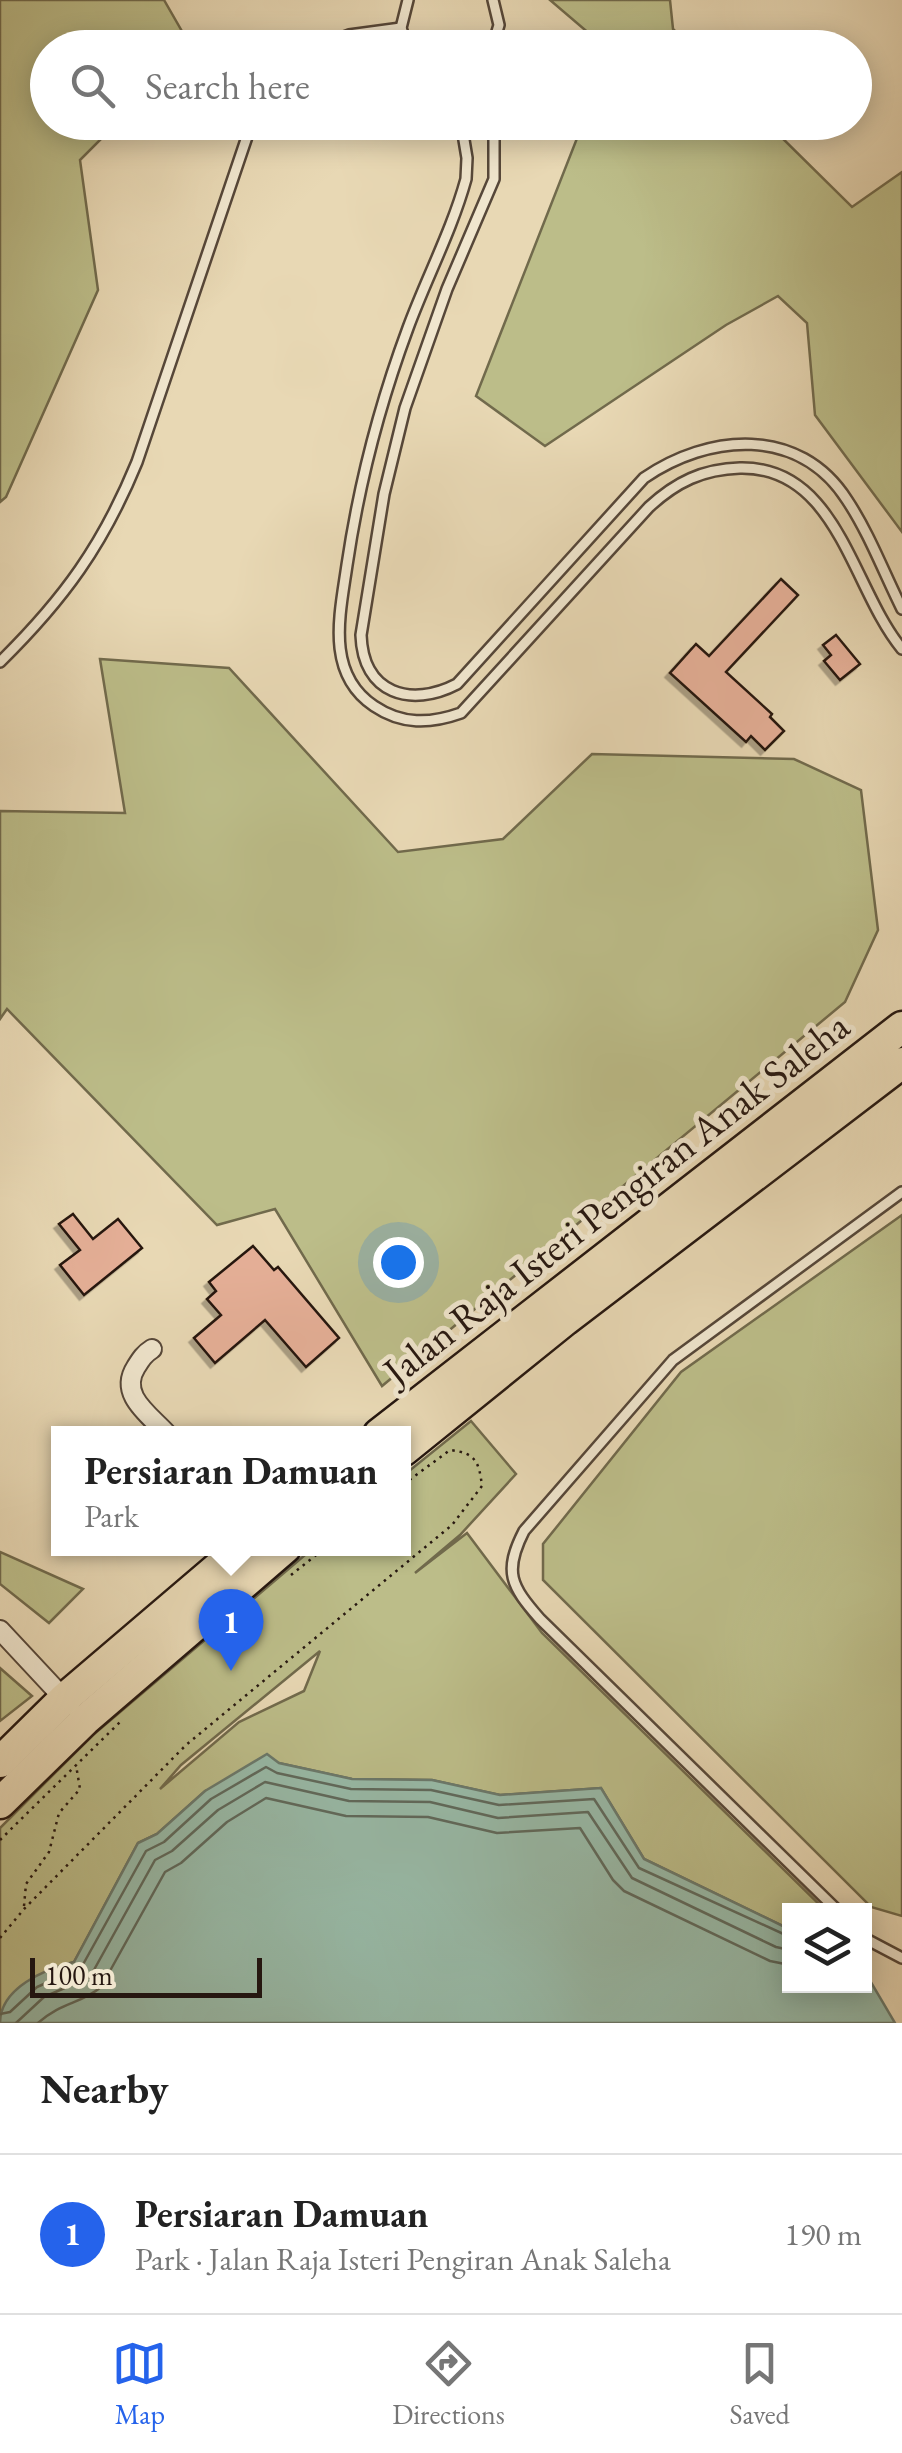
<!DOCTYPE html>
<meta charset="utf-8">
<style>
body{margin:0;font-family:"EB Garamond",serif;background:#f6f6f6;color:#222}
.controls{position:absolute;right:30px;bottom:30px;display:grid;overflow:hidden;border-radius:0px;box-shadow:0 5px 25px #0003}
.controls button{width:90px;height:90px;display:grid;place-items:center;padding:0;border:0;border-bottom:2px solid #e0e0e0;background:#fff;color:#222;font:50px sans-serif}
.scale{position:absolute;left:30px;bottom:25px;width:232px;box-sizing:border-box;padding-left:10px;border:5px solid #261710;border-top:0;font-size:28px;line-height:35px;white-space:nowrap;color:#261710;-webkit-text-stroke:8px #f0e6ce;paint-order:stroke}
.you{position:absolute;left:398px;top:1262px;width:35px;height:35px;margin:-25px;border:8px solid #fff;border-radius:50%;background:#1a73e8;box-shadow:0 0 0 15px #1a73e833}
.badge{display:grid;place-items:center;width:65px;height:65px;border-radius:50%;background:#2563eb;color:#fff;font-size:32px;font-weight:700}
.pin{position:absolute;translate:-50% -82px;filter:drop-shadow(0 2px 5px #0008)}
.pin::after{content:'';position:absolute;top:52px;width:35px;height:30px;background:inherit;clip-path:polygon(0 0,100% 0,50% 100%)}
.popup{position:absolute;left:51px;top:1426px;width:360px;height:130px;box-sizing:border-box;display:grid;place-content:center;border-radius:0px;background:#fff;filter:drop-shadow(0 2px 8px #0005);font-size:32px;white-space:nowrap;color:#767676}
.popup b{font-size:38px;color:#222}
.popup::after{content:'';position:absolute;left:50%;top:100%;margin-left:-20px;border:20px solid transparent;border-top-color:#fff}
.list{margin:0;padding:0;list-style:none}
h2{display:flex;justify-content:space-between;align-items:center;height:130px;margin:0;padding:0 40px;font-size:42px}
h2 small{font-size:32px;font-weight:400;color:#767676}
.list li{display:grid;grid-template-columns:65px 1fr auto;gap:30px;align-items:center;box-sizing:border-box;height:160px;padding:0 40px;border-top:2px solid #e0e0e0}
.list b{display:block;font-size:38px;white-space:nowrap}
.list p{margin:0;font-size:32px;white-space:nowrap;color:#767676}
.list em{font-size:32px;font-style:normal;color:#767676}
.icon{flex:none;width:55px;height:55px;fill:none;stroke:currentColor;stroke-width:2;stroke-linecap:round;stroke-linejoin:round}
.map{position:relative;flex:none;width:902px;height:2023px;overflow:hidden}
.search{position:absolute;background:#fff;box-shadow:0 5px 25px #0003;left:30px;right:30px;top:30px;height:110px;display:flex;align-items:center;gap:25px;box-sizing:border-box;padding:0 35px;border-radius:55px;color:#767676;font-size:38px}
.sheet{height:290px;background:#fff}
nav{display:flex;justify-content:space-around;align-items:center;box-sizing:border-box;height:140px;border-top:2px solid #e0e0e0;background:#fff;font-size:28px;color:#767676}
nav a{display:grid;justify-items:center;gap:5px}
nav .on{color:#2563eb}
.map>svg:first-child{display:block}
</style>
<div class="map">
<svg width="902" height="2023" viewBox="0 0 902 2023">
<defs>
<filter id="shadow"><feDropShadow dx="-4.5" dy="4.5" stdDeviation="0" flood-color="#0004"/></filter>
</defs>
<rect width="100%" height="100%" fill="#e8d8b4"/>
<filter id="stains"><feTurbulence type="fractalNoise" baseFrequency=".002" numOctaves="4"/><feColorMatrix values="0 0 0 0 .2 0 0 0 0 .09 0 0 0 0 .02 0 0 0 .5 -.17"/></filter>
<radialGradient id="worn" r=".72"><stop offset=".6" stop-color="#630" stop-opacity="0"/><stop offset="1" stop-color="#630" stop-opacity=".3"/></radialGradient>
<!-- green -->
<g fill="#bcbd89" stroke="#716a4c" stroke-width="2.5" fill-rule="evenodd">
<path d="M0,0H164L191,47L48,48V122L117,123L80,160L98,290L6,497L0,502Z"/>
<path d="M550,0H670L673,29L691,47H605Z"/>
<path d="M583,123H767L852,207L902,172V532L815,415L807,323L778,296L726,325L545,446L476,396Z"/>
<path d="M100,659L229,668L398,852L503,839L592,754L794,759L861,790L878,930L845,1002L382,1386L275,1209L217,1225L7,1009L0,1019V811L125,813Z"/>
<path d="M902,1215V1916L871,1907L543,1580V1544L681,1372Z"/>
<path d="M471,1421L516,1474L460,1535L415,1573L467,1533L542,1633L825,1910H790L789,1929L644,1859L601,1788L500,1795L432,1780L352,1779L279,1763L205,1791L157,1834L138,1843L74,1962C48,1968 11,1989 0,2015V1828L93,1735L312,1549L404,1548V1475ZM320,1651L304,1691L239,1722L160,1789L181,1765Z"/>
<path d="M0,1552L83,1589L49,1623L0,1584Z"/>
<path d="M0,1668L32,1696L0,1721Z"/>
</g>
<!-- water -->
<path fill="#98bba9" stroke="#6a796c" stroke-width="2.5" d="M267,1754L279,1763L352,1779L432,1780L500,1795L601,1788L644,1859L789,1929L790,1986H864L865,1972L895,2023H0C0,1988 45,1969 74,1962L138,1843L157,1834L205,1791Z"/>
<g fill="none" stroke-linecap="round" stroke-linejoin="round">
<!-- shore -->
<g stroke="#5f695c" stroke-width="2.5">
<path d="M0,2014L10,2012L37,1987L81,1968L146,1851L164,1842L211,1799L266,1767L277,1773L351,1789L431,1790L499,1805L594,1799L639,1868L790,1937"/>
<path d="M16,2023L44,1997L90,1977L155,1860L172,1851L218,1810L265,1782L349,1801L430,1802L498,1818L588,1812L632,1878L776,1947L790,1950"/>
<path d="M38,2023C61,2002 81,2004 101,1987L165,1872L181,1863L227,1822L266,1798L346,1816L428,1817L497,1833L580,1828L613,1880L624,1891L770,1961L790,1965"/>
</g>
</g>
<!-- building -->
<g fill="#e5af97" stroke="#261710" stroke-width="2.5" filter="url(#shadow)">
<path d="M781,579L798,595L726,672L772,714L770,717L784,731L765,750L751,736L746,742L670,673L696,644L709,656Z"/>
<path d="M836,635L860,664L840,680L824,661L831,655L823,645Z"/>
<path d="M73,1214L93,1239L118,1219L142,1248L84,1295L60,1265L80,1250L59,1224Z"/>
<path d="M253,1246L274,1270L278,1267L339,1338L306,1367L265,1320L215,1363L194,1338L221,1315L207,1299L216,1291L209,1282Z"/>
</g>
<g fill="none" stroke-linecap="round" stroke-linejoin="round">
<defs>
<g id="lane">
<path d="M408,0L401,28L408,48"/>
<path d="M314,48L349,35L401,28"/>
<path d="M492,48L499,25L493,0"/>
<path d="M461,122L467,158L466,179C452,230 426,279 408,328C379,406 359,484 347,565C340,614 325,673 374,706C402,725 430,724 461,713L649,507C676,482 703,469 740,468C838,466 852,589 902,649"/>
<path d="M494,122V179L447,289L405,408L384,494L361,635C363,694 411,708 457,684L644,478C708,434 799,425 847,500C869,533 884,573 902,609"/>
<path d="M0,662C64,599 103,545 137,462L252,122"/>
<path d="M837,1910L540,1619C511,1586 503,1572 524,1531L673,1360L902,1192"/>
<path d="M864,1938L902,1958"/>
</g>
<g id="street">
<path d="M152,1349C144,1354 141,1359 136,1367C118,1395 150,1415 167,1434"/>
<path d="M0,1630L70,1705"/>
</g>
<g id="primary">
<path d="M379,1434L902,1027"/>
<path d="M404,1450L565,1320L902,1063"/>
<path d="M0,1762L64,1699L241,1548"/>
<path d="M0,1803L85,1720L285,1548"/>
</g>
</defs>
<!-- lane casing -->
<use href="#lane" stroke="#564739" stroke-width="14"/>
<!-- street casing -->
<use href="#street" stroke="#564739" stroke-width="22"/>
<!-- primary casing -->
<use href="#primary" stroke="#261710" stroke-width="35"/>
<!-- path -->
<g stroke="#261710" stroke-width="2.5" stroke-dasharray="2.5 5" stroke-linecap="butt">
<path d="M291,1575L325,1548"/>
<path d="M0,1840L122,1720"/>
<path d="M24,1906L26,1884L49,1852L59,1813L80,1789L76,1765"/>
<path d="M0,1938L24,1909L186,1745L452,1525L482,1486C479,1462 476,1453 450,1450L404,1484"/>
</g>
<!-- lane -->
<use href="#lane" stroke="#f0e6ce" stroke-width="9"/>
<!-- street -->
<use href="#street" stroke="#f0e6ce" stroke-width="18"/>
<!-- primary -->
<use href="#primary" stroke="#e8d8b4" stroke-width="30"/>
</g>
<g text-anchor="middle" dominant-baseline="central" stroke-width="10" stroke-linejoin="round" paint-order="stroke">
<!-- street labels -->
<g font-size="40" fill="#261710" stroke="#f0e6ce">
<text transform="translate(616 1198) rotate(-38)">Jalan Raja Isteri Pengiran Anak Saleha</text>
</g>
</g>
<rect width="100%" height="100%" filter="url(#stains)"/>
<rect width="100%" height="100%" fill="url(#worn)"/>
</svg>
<div class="controls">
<button><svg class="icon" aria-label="layers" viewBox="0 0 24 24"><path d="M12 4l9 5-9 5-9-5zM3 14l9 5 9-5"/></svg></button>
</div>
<div class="scale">100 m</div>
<div class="you"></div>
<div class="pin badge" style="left:231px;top:1671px">1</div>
<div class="popup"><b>Persiaran Damuan</b>Park</div>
<div class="search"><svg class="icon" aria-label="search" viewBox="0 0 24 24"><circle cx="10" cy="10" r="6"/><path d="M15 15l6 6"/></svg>Search here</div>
</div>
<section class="sheet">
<h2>Nearby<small></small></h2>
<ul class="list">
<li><span class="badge">1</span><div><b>Persiaran Damuan</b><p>Park · Jalan Raja Isteri Pengiran Anak Saleha</p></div><em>190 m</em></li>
</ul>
</section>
<nav>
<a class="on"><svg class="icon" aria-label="map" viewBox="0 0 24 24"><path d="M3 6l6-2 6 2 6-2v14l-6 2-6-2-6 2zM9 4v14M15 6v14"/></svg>Map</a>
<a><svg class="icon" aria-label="directions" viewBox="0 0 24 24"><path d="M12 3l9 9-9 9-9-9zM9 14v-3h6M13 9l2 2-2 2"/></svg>Directions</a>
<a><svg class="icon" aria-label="saved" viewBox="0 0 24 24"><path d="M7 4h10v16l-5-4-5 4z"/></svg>Saved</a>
</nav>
